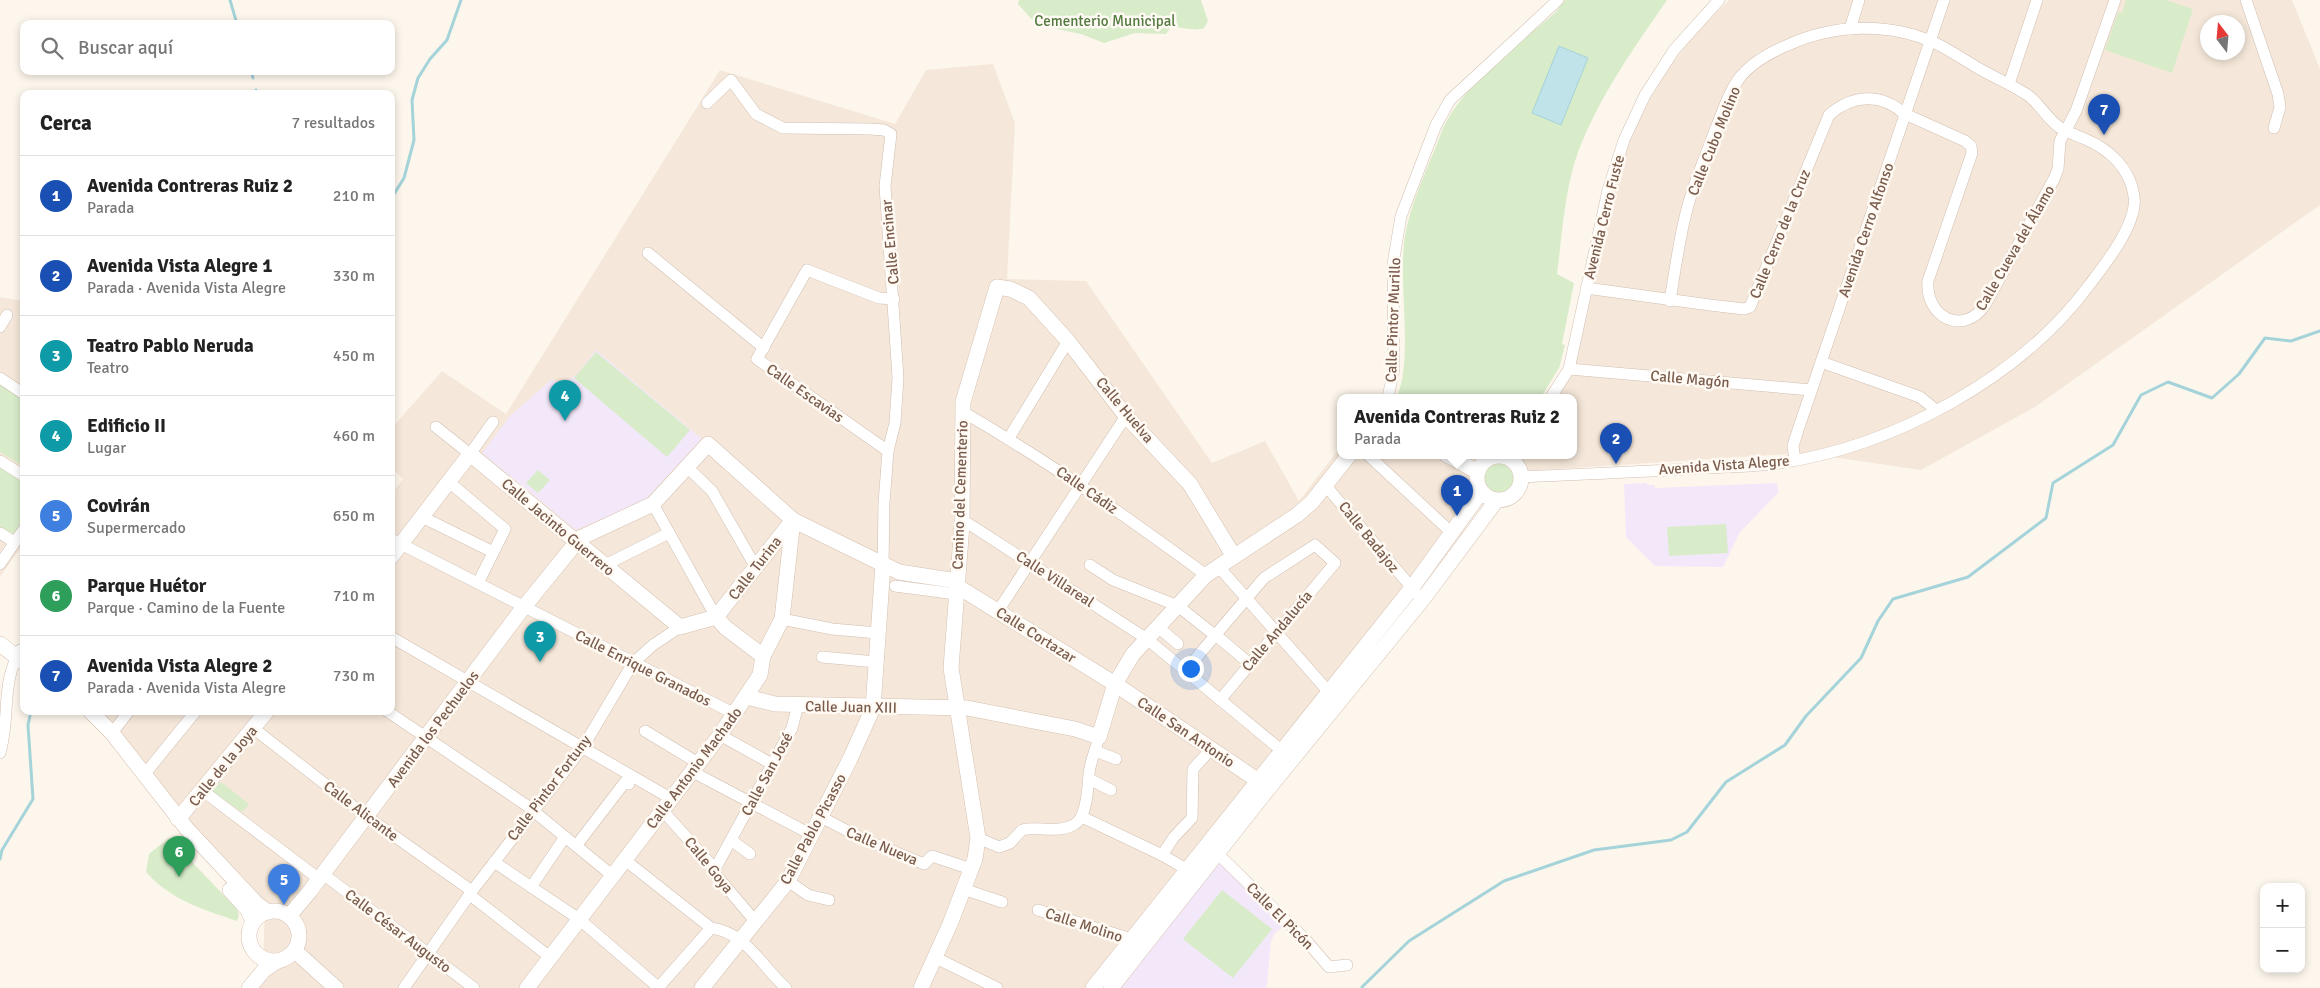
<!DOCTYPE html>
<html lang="es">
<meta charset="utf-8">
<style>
body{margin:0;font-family:Signika,sans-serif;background:#f6f6f6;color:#222}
.controls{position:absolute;right:15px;bottom:15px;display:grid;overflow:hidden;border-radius:10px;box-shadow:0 2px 8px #0003}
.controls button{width:45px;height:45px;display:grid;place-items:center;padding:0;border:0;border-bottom:1px solid #e0e0e0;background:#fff;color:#222;font:25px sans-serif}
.compass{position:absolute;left:2200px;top:15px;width:45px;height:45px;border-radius:50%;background:#fff;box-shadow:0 2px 8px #0003;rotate:344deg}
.you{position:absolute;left:1190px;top:668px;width:18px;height:18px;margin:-12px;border:4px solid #fff;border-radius:50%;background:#1a73e8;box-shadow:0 0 0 8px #1a73e833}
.badge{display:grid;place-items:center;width:32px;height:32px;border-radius:50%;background:#e76f51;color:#fff;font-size:16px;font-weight:700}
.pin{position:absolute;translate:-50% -41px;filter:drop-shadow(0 1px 2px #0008)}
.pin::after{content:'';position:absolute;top:26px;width:18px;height:15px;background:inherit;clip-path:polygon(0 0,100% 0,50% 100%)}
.popup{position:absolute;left:1337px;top:394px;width:240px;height:65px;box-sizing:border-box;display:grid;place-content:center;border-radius:10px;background:#fff;filter:drop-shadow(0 1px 4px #0005);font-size:16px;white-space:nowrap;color:#767676}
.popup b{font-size:19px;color:#222}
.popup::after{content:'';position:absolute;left:50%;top:100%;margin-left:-10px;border:10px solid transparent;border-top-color:#fff}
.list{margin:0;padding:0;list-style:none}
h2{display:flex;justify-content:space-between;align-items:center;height:65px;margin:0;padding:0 20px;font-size:21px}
h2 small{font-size:16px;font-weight:400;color:#767676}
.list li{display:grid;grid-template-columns:32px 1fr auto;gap:15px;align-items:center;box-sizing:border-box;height:80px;padding:0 20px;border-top:1px solid #e0e0e0}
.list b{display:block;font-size:19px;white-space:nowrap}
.list p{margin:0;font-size:16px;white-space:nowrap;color:#767676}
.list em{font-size:16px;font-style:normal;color:#767676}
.icon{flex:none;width:28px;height:28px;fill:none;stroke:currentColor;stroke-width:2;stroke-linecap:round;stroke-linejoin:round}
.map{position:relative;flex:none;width:2320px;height:988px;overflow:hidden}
.search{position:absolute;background:#fff;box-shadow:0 2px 8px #0003;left:20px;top:20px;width:375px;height:55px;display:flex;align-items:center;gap:12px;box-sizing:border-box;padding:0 18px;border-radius:10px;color:#767676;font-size:19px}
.panel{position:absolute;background:#fff;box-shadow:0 2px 8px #0003;left:20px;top:90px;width:375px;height:625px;border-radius:10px}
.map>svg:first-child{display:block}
</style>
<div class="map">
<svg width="2320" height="988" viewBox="0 0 2320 988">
<rect width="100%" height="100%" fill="#fdf6ec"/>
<!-- residential -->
<g fill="#f5e8da" fill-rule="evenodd">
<path d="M1729,0H2292L2320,69V205L2035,407L1921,470L1804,453L1526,471L1518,458L1520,455H1573V397H1555L1576,364L1613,187L1634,127L1665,73L1696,32ZM2208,22H2238V52H2208Z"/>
<path d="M993,64L1015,123L1007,279L1086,281L1212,463L1265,441L1299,501L1341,446V455H1443L1469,470L1475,496L1091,988H253L263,968L265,904L184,820L101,711H391V495L403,479L391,468V429L442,371L506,414L720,70L895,124L926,70Z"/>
<path d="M0,297L24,301V543L0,577Z"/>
</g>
<!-- education -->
<g fill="#f3e8fa">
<path d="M596,350L702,439L644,501L576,530L482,453L510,416L551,380L563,383L576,375Z"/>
<path d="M1647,483V485H1655V488L1777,483L1778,493L1740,532L1723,567L1655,566L1626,537L1624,484Z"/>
<path d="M1219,861L1286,925L1275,933L1271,941L1267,985L1265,988H1120Z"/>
</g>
<!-- green -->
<g fill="#d8ecc9">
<path d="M1019,0H1201L1208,21L1204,28C1192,32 1183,26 1171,27L1166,34L1135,33L1104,43L1081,34L1037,25L1018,4Z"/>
<path d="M1565,0H1667C1632,51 1595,102 1575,161C1564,198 1562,236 1557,274L1574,283L1562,344L1565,345L1559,368L1541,397H1397C1413,357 1399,289 1404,244C1408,206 1430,164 1443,128C1465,83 1518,45 1556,12Z"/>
<path d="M2126,0H2166L2193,9L2172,73L2105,50L2118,12L2122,13Z"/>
<path d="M596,352L690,430L667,457L574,378Z"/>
<path d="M0,384L24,400V467L0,452Z"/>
<circle cx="1499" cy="479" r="15"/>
<path d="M0,466L24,482V521L15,533L11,534L0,527Z"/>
<path d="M538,470L550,480L538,493L526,483Z"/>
<path d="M1726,524L1728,553L1669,556L1667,527Z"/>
<path d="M221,782L249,804L242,812L212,791Z"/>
<path d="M169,838L237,909L239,915L237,921C202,909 171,900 146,872L149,854Z"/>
<path d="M1222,890L1272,929L1233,978L1183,939Z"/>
</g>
<!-- water -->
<path fill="#bfe3e8" stroke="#a5d3da" d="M1559,46L1588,58L1561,125L1532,113Z"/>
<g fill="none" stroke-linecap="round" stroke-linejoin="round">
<!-- stream -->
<g stroke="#a5d3da" stroke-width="3">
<path d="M230,0L237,24"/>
<path d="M251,71L253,78"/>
<path d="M256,90L257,94"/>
<path d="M391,199L404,178L414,140L412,100L418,78L430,59L447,40L461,0"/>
<path d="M0,859L2,850L33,799L28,725L31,711"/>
<path d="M1362,987L1409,941L1504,881L1594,850L1671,840L1687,832L1726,782L1785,745L1806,716L1861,658L1878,621L1893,599L1968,577L2046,518L2053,483L2113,445L2141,395L2168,382L2212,398L2239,374L2265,338L2291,341L2320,331"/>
</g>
<defs>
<g id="street">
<path d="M2246,0L2278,94L2280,107L2274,128"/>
<path d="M1850,29L1859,0"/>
<path d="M2009,84L2037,0"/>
<path d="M707,103L731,80L756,114L783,128L870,129L884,130L891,134L885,186L898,378L895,423L888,451L884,503L883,565"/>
<path d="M648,253L764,348"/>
<path d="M1586,288L1710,305L1744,309L1750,307L1829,115C1853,94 1881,93 1905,114L1965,141L1971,146L1972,153L1928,281C1925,317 1963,337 1985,305L2054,179L2058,169L2060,141L2076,111L2115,0"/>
<path d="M0,327L7,315"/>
<path d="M1821,362L1920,397L1936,410"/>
<path d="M1569,369L1811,390"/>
<path d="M0,378L24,394"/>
<path d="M1388,397L1394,369L1393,264L1401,216L1436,125L1450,100L1558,0"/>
<path d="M1551,397L1569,369L1608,190L1624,140L1645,95L1674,50L1719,0"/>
<path d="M963,412C1048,461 1127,517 1206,575"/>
<path d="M436,427L470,454L493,422"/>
<path d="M1009,438L1068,341"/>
<path d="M888,451L757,359L807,270L879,298L894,299"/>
<path d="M1368,455L1453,534"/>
<path d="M1511,459L1514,455"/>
<path d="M1795,460L1793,446L1798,430L1944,0"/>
<path d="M0,461L24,476"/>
<path d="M687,467L712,491L755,566"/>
<path d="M1522,477C1582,474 1641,472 1701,468C1727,467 1754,467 1780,463C1894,446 2021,378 2090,284C2106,263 2138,223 2134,196C2130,168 2109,149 2085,139C2076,135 2066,132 2059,127C2047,118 2040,105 2029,96C2013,85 1995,78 1978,68C1964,60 1950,50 1935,43C1889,22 1834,24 1788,45C1771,52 1753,62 1741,76C1729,91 1723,111 1716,128C1706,155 1694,182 1687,209C1679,239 1675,271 1670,301"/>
<path d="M449,482L505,529L478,583"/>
<path d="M1326,486L1417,594"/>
<path d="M653,504L716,617"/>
<path d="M422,517L493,552"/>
<path d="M962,524H969L1147,639L1281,750"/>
<path d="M0,533L14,542"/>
<path d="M391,539L735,714"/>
<path d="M0,564L24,529"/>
<path d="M605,565L669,533"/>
<path d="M1090,565L1113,580L1178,606L1212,633"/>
<path d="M1218,566L1334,698"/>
<path d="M895,586L956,594"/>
<path d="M998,611L1126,416"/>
<path d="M782,619L832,629L878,633"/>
<path d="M1158,627L1178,644"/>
<path d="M1218,632L1264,578L1315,545L1335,563L1220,700"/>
<path d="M391,637L670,798"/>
<path d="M1218,637L1250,664"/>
<path d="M822,657L876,662"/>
<path d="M1185,671L1213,638"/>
<path d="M387,711L526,805L613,876"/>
<path d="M253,728L366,816L472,891"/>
<path d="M645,731L698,763"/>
<path d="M112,733L129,711"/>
<path d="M720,735L772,764"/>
<path d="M1095,751L1116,759"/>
<path d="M0,753C11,715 0,687 20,650"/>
<path d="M691,771L812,835"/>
<path d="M144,775L196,711"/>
<path d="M1089,779L1111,790"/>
<path d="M203,791L319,879"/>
<path d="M662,810L715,869L716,875L755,921"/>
<path d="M821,817L861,838L924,864L932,856L971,869"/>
<path d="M1082,817L1162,855L1193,873"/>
<path d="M978,838L999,847L1010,843L1022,830C1038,826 1059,834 1075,824C1087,817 1088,786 1089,774C1090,762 1096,749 1099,737"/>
<path d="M731,840L750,854"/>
<path d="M576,846L625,782L629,784"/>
<path d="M1218,854L1304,938L1329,967L1347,965"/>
<path d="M1162,855L1174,837L1192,818L1193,769L1212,748"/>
<path d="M625,860L711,928C746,932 762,967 786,988"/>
<path d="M494,862L579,919L659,988"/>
<path d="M715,869L792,728L798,705"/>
<path d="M323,874L474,988"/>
<path d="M788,881L808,895L829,900"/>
<path d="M531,887L565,837"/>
<path d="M963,889L1002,902"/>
<path d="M470,895L550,957"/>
<path d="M1038,910L1125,937L1137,945"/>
<path d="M936,958L997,988"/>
<path d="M404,988L472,891L583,747L633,663L653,645L680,627"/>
<path d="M658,988L711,928"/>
</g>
<g id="secondary">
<path d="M1447,455L1478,472"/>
<circle cx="1499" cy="478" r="22"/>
<path d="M391,557L470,454L680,627L716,617"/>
<path d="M957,586L1115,684L1257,780"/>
<path d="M716,617L793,520"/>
<path d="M716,617L726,628L763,656"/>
<path d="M0,644L24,663"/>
<path d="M747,697L775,704L967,708L1075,729L1099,737L1115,684L1133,654L1206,575L1297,515L1312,502L1349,455"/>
<path d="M90,711L112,733L187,829L257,904L268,912"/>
<path d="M178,819L267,711"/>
<path d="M230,890L248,910L253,922"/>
<circle cx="274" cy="936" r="25"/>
<path d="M289,916L310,891L523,608L580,538L653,504L708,444L793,520L805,526L899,572L957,581"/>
<path d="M295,951L336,988"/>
<path d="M249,988L264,970L276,962"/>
<path d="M527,988L720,735L760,675L763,656L782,619L793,520"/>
<path d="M702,988L788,881L850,759L873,708L883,565"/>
<path d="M921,988L950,924L975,859L978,838L951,668L962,524L963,402L997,287L1010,289L1029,298L1068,341L1126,416L1190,484L1233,555"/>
<path d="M1093,988L1411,589L1481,492"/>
<path d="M1111,988L1268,789L1423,599L1496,501"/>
</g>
</defs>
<!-- street casing -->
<use href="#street" stroke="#d1beb0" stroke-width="12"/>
<!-- secondary casing -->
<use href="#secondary" stroke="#d6c0b0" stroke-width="16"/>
<!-- street -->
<use href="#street" stroke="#fff" stroke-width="11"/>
<!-- secondary -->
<use href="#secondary" stroke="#fff" stroke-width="15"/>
</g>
<g text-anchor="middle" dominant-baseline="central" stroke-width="5" stroke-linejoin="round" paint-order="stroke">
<!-- park labels -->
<g font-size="15" fill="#537a41" stroke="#fffaf3">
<text x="1105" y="21">Cementerio Municipal</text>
</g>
<!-- street labels -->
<g font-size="15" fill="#7a5c4d" stroke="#fffaf3">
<text transform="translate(1714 141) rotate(-68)">Calle Cubo Molino</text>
<text transform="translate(1604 217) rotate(-76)">Avenida Cerro Fuste</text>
<text transform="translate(1866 230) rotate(-71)">Avenida Cerro Alfonso</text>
<text transform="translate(1780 234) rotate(-68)">Calle Cerro de la Cruz</text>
<text transform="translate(890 242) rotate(-95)">Calle Encinar</text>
<text transform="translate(2015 248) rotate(-60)">Calle Cueva del Álamo</text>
<text transform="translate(1393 320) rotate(-88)">Calle Pintor Murillo</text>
<text transform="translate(1690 379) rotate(5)">Calle Magón</text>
<text transform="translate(805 393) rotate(35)">Calle Escavias</text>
<text transform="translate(1125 410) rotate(50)">Calle Huelva</text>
<text transform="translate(1724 465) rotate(-4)">Avenida Vista Alegre</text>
<text transform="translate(1087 490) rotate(35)">Calle Cádiz</text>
<text transform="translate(960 495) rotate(-88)">Camino del Cementerio</text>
<text transform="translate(558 527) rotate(40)">Calle Jacinto Guerrero</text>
<text transform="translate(1369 537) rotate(51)">Calle Badajoz</text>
<text transform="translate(755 568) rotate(-52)">Calle Turina</text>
<text transform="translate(1055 579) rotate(33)">Calle Villareal</text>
<text transform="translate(1277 631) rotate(-50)">Calle Andalucía</text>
<text transform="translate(1036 635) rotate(32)">Calle Cortazar</text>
<text transform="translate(643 668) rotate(27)">Calle Enrique Granados</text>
<text transform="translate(851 707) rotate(1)">Calle Juan XIII</text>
<text transform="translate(433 729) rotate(-53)">Avenida los Pechuelos</text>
<text transform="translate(1186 732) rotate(34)">Calle San Antonio</text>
<text transform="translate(223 766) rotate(-51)">Calle de la Joya</text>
<text transform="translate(694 768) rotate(-53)">Calle Antonio Machado</text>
<text transform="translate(767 774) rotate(-62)">Calle San José</text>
<text transform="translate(549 788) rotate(-53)">Calle Pintor Fortuny</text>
<text transform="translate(361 811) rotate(37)">Calle Alicante</text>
<text transform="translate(813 829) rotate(-62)">Calle Pablo Picasso</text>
<text transform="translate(882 846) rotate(23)">Calle Nueva</text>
<text transform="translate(709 865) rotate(51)">Calle Goya</text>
<text transform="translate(1280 916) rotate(45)">Calle El Picón</text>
<text transform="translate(1084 925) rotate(18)">Calle Molino</text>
<text transform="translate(398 931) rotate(37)">Calle César Augusto</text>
</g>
</g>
</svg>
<div class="controls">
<button>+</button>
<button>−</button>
</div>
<svg class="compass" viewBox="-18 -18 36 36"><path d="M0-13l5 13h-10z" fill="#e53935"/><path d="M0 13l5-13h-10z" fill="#767676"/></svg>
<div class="you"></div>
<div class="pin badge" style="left:1457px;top:516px;background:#1a4fb4">1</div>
<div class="popup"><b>Avenida Contreras Ruiz 2</b>Parada</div>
<div class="pin badge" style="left:1616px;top:464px;background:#1a4fb4">2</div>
<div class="pin badge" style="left:540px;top:662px;background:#0f9aa8">3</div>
<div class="pin badge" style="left:565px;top:421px;background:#0f9aa8">4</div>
<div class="pin badge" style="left:284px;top:905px;background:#3f7fe0">5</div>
<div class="pin badge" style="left:179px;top:877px;background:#2e9e5b">6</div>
<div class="pin badge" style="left:2104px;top:135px;background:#1a4fb4">7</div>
<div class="search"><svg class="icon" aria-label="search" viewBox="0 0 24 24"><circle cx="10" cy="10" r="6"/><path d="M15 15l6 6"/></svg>Buscar aquí</div>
<section class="panel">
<h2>Cerca<small>7 resultados</small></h2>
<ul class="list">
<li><span class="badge" style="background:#1a4fb4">1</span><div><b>Avenida Contreras Ruiz 2</b><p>Parada</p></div><em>210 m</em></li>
<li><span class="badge" style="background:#1a4fb4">2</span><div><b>Avenida Vista Alegre 1</b><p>Parada · Avenida Vista Alegre</p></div><em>330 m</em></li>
<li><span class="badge" style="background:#0f9aa8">3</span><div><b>Teatro Pablo Neruda</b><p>Teatro</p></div><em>450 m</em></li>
<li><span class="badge" style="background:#0f9aa8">4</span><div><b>Edificio II</b><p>Lugar</p></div><em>460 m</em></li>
<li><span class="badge" style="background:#3f7fe0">5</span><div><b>Covirán</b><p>Supermercado</p></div><em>650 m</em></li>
<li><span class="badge" style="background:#2e9e5b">6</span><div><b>Parque Huétor</b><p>Parque · Camino de la Fuente</p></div><em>710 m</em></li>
<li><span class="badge" style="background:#1a4fb4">7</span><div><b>Avenida Vista Alegre 2</b><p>Parada · Avenida Vista Alegre</p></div><em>730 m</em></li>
</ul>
</section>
</div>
